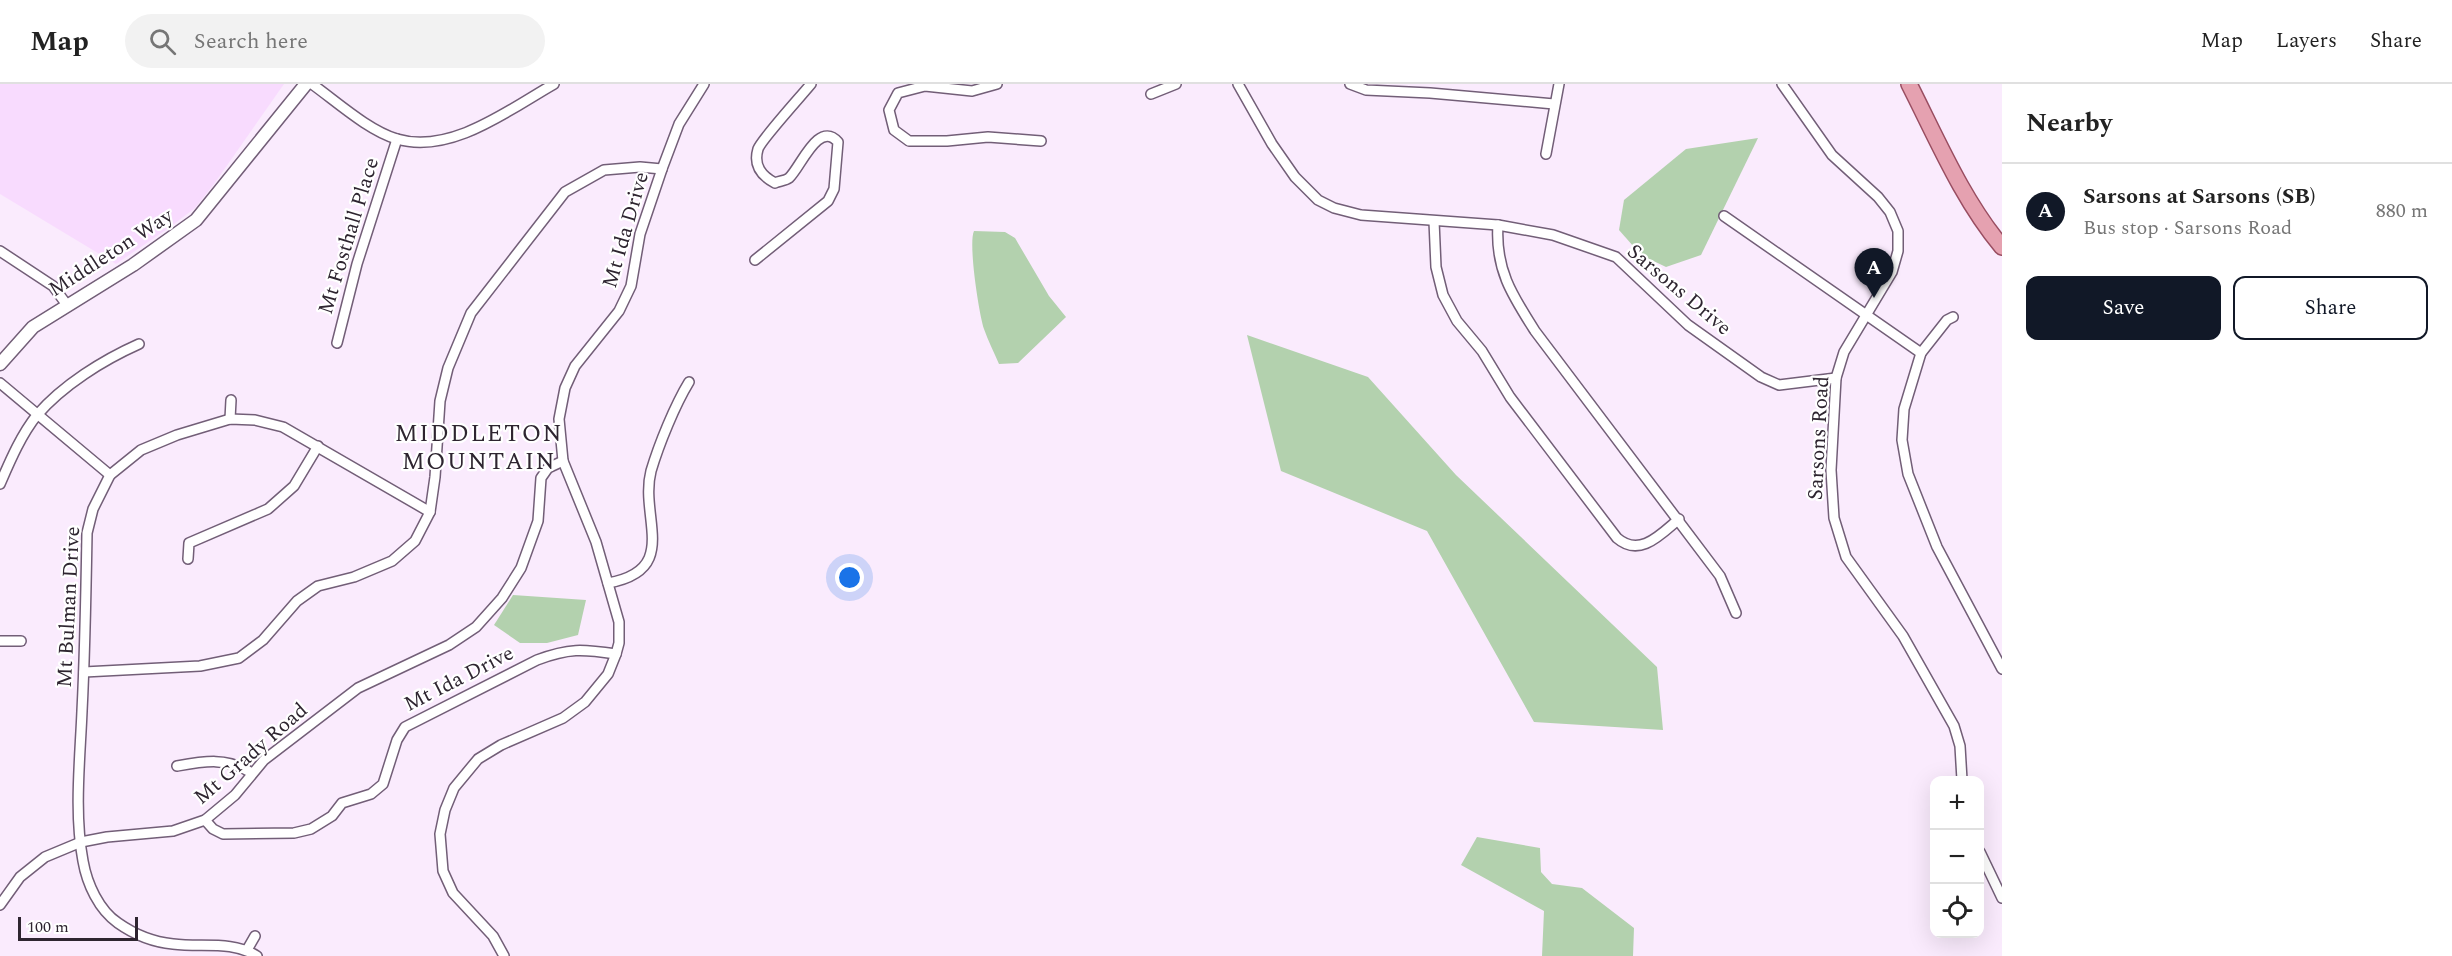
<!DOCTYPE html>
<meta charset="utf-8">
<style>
body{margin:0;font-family:Spectral,serif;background:#f2f2f2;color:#222}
.controls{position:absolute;right:18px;bottom:18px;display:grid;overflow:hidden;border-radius:12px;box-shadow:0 6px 24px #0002}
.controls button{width:54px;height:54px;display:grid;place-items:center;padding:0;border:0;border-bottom:2px solid #e0e0e0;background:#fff;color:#222;font:30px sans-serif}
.scale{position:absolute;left:18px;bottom:15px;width:120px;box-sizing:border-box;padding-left:6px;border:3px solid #2e2530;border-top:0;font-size:16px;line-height:21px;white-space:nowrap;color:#2e2530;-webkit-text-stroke:4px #fff;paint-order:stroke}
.you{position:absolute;left:850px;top:494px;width:21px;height:21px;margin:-15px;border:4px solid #fff;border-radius:50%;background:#1a73e8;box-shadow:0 0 0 9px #1a73e833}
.badge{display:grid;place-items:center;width:39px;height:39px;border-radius:50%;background:#111827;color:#fff;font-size:20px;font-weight:700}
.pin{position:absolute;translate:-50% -50px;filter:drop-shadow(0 2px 3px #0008)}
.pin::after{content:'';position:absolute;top:32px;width:21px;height:18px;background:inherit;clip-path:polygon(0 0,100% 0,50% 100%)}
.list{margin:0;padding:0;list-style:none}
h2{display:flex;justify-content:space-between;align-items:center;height:78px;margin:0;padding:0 24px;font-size:26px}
h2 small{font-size:20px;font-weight:400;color:#767676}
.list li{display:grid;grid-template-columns:39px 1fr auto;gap:18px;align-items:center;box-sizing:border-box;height:96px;padding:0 24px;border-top:2px solid #e0e0e0}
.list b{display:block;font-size:22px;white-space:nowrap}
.list p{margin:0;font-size:20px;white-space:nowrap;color:#767676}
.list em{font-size:20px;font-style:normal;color:#767676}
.actions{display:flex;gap:12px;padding:18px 24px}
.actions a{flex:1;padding:14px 0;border:2px solid #111827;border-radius:12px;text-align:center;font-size:21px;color:#111827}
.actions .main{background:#111827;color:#fff}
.icon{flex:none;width:33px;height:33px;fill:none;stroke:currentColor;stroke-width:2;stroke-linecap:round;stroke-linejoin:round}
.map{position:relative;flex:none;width:2002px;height:872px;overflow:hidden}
header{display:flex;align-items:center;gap:36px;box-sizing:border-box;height:84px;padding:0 30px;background:#fff;border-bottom:2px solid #e0e0e0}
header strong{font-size:28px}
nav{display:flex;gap:33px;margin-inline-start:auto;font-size:21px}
.search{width:420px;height:54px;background:#f2f2f2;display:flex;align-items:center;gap:15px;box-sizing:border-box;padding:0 21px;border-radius:33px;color:#767676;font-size:22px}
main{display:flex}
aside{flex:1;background:#fff}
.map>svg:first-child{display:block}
</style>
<header>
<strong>Map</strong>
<div class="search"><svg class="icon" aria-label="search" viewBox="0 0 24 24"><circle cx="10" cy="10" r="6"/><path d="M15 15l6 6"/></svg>Search here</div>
<nav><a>Map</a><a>Layers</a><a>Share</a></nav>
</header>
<main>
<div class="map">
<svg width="2002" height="872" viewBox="0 0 2002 872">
<rect width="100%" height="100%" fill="#faebfd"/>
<!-- built -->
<path fill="#f8dbfe" d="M0,0H284L214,100L195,124L170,143L116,180L0,110Z"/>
<!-- green -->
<g fill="#b3d1ae">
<path d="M1758,54L1701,171L1666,183L1641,171L1619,146L1624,116L1686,65Z"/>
<path d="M974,147L1005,148L1015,154L1049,212L1066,233L1018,279L999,280C994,268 988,257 984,245C979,230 968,159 974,147Z"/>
<path d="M1247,251L1368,293L1456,391L1657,583L1663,646L1534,638L1427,447L1281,387Z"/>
<path d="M513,511L586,516L578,551L547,559H520L494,541Z"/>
<path d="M1477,753L1540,764L1541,788L1552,800L1582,804L1634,844L1633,872H1542L1544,827L1461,781Z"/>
</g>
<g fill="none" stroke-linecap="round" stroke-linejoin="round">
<defs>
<g id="minor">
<path d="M312,0C337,18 369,47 397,55C451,71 510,25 554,0"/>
<path d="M997,0L972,7L925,2L898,9L889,26L894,46L909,57H947L988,53L1041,57"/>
<path d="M1238,0L1272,60L1295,93L1318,116L1334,124L1361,131L1498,141L1553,151L1616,173L1688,241L1761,293L1779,301L1836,294"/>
<path d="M1350,0L1366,6L1430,9L1554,20"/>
<path d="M1782,0L1832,71L1878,113L1890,128L1898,147V167L1892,188L1844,268L1836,294L1831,386L1834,434L1846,473L1903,552L1954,642L1960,662L1962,696"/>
<path d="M1151,10L1176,0"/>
<path d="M1546,70L1559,0"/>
<path d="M1724,132L1921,269"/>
<path d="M1434,137L1436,183L1443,211L1457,237L1482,267L1510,313L1617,454C1640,474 1661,450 1679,435"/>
<path d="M1498,141C1495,185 1512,211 1535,247L1720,492L1736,529"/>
<path d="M0,167L53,202L67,221"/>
<path d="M755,176L828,117L834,105L838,58C818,36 801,83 789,94C785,97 779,97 775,99C762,92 753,82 758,65C761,56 802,11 811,0"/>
<path d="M1953,233L1947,236L1921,269L1904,325L1902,356L1908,390L1937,463L2002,585"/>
<path d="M337,259L357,180L397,55"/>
<path d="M0,299L110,391"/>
<path d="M230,335L231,316"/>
<path d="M0,400C10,377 21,351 37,331C63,301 103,276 139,260"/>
<path d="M188,475L189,459L268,425L294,402L318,362"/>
<path d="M608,499C681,486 639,433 651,387C659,360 675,321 689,298"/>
<path d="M0,557H21"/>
<path d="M84,588L200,582L239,574L263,556L297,517L318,502L354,493L392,477L415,457L430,428L435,393L440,317L448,284L471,229L565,108L604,86L640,83L662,85"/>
<path d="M177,682C205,677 227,673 252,689"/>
<path d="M205,736L213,745L223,750L294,749L311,745L332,732L342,719L371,710L383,700L397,656L405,643L537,576C569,564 582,565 616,570"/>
<path d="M1980,768L2002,814"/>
<path d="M0,821L20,793L45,773L81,758L107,753L173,747L205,736L235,711L264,676L358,604L449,561L476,543L502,514L521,484L538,437L541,394L548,384L563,377"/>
<path d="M247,866L255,852"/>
<path d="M257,872C231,856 201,864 173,860C153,858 135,851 118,839C99,826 87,800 83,777C74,729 80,676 82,627C85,568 86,508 87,449L93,425L110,391L141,366L177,351L230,335L255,336L283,343L430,428"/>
<path d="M504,872L493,852L453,809L443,787L440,750L445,726L454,704L478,675L501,661L563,634L585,618L608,590L616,570L619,559V538L596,458L563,377L559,335L565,304L575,282L619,227L631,202L640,150L662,85L679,40L704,0"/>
</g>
<path id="tertiary" d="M0,280L33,243L133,181L196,136L306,0"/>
<path id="primary" d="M1909,0C1937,55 1962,115 2002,163"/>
</defs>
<!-- minor casing -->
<use href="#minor" stroke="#725e77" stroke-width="12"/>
<!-- tertiary casing -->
<use href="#tertiary" stroke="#725e77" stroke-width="15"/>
<!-- primary casing -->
<use href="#primary" stroke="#994d61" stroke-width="18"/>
<!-- minor -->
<use href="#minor" stroke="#fff" stroke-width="9"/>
<!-- tertiary -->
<use href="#tertiary" stroke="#fff" stroke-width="12"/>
<!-- primary -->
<use href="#primary" stroke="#e5a1b0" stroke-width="15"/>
</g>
<g text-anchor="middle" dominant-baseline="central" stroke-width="4.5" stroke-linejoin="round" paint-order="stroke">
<!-- street labels -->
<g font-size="21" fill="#2e2530" stroke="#fff">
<text transform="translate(626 146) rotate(-74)">Mt Ida Drive</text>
<text transform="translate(349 152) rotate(-73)">Mt Fosthall Place</text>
<text transform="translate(111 169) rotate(-33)">Middleton Way</text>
<text transform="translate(1679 206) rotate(40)">Sarsons Drive</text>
<text transform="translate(1819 354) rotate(-87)">Sarsons Road</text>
<text transform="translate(69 523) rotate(-87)">Mt Bulman Drive</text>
<text transform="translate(459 595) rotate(-27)">Mt Ida Drive</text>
<text transform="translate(251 670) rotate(-41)">Mt Grady Road</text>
</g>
<!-- quarter labels -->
<g font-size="24" letter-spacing="1.5" fill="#2e2530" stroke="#fff">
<text x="479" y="350">MIDDLETON<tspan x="479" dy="28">MOUNTAIN</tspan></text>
</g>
</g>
</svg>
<div class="controls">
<button>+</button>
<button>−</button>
<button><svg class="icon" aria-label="locate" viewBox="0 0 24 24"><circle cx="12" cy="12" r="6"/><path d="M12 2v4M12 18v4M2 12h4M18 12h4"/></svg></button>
</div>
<div class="scale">100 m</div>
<div class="you"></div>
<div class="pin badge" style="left:1874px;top:214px">A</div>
</div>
<aside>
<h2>Nearby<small></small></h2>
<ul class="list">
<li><span class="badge">A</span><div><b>Sarsons at Sarsons (SB)</b><p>Bus stop · Sarsons Road</p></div><em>880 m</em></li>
</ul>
<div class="actions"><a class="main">Save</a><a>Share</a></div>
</aside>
</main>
